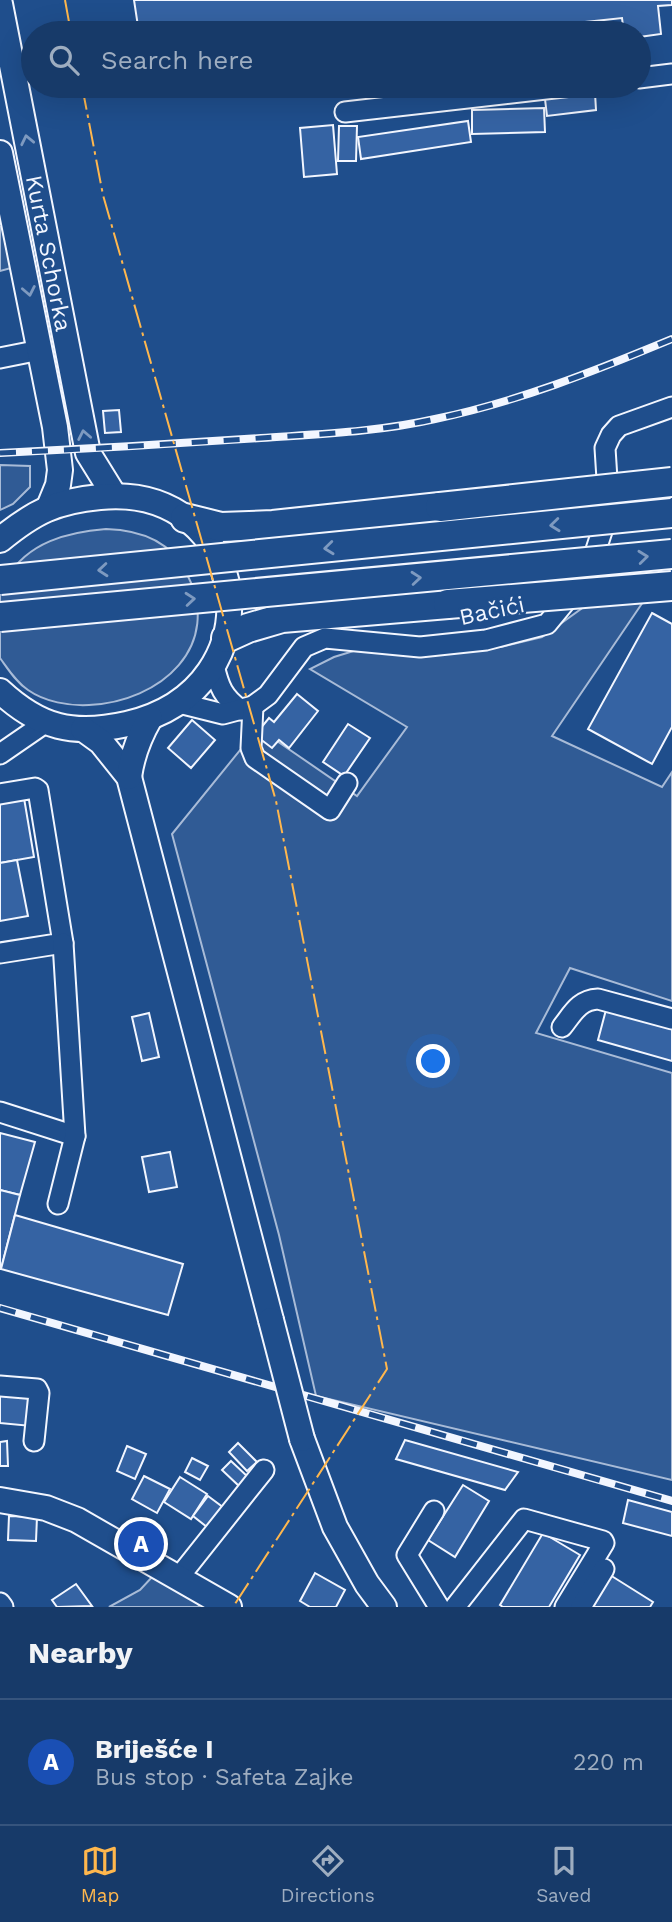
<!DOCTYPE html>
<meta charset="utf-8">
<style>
body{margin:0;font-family:"Work Sans",sans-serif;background:#244571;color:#f1f3f6}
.you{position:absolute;left:434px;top:1062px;width:24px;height:24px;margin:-18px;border:5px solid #fff;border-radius:50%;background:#1a73e8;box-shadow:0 0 0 10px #1a73e833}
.badge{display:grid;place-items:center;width:46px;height:46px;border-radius:50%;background:#ffb74d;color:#fff;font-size:23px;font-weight:700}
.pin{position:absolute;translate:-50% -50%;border:4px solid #fff;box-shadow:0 2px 7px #0006}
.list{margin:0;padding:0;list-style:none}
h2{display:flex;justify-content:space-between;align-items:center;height:91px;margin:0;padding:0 28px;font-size:30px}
h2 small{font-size:23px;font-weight:400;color:#9eadc0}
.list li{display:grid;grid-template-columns:46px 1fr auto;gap:21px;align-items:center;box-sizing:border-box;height:126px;padding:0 28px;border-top:2px solid #36547d}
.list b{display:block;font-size:26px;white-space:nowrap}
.list p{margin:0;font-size:23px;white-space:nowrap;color:#9eadc0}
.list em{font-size:23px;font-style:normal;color:#9eadc0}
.icon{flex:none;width:38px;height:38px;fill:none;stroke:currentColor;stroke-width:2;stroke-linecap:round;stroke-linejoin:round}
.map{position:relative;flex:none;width:672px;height:1607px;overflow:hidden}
.search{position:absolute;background:#173a69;box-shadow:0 7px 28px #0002;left:21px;right:21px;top:21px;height:77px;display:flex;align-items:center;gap:18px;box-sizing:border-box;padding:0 24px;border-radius:38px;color:#9eadc0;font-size:26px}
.sheet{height:217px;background:#173a69}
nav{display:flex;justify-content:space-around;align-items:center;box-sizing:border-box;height:98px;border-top:2px solid #36547d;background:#173a69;font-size:19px;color:#9eadc0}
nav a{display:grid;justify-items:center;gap:4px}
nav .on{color:#ffb74d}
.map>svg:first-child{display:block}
</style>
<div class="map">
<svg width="672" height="1607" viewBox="0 0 672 1607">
<rect width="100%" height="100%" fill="#1f4e8c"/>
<!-- green -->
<g fill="#305b95" stroke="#a8bbd7" stroke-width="2">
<path d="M0,227H2L11,268L0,271Z"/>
<path d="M0,465L30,466V487L13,504L0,510Z"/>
<path d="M106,529C140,530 170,540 186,572C225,646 160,702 89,705C69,706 45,702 28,690C16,682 8,669 0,658C0,637 0,613 0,592C1,587 4,582 7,578C28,542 68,532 106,529Z"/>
<path d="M643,602L552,736L662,787L672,772V1001L570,968L536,1033L672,1073V1480L316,1396L279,1235L172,834L258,728L357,796L407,727L310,669L334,657L360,649L501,647L542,637L588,604Z"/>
<path d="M153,1576L198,1601L199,1607H109L140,1590Z"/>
</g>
<!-- building -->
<g fill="#3563a3" stroke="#f2f6ff" stroke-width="2">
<path d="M134,0H672V5L658,6L661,34L639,37V33H624L622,18L586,22L588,33H424V31L404,33H139Z"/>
<path d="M595,93L596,110L547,116L545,99Z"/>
<path d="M544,108L545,132L472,134V110Z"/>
<path d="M468,121L471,142L361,159L358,137Z"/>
<path d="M333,125L337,174L304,177L300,128Z"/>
<path d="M339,126H357L356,161H338Z"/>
<path d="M119,410L121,432L105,433L103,411Z"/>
<path d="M652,613L672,624V727L652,764L588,729Z"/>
<path d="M297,694L318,711L289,748L279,740L272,748L255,735L269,718L274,722Z"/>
<path d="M192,720L215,740L191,768L168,748Z"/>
<path d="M348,724L370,738L344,776L323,762Z"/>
<path d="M24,798L34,857L0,863V803Z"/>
<path d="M17,860L28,916L0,921V863Z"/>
<path d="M607,1006L672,1024V1061L598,1040Z"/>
<path d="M149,1013L159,1057L142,1061L132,1017Z"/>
<path d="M0,1133L35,1142L20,1195L0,1190Z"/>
<path d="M170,1152L177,1187L149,1192L142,1157Z"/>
<path d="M0,1190L20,1195L1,1269H0Z"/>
<path d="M15,1215L183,1264L168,1315L1,1269Z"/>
<path d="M0,1392L33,1395L31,1426L0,1423Z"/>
<path d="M405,1440L518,1472L505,1490L396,1459Z"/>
<path d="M7,1441L8,1466H0V1442Z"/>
<path d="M238,1443L257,1462L247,1471L229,1452Z"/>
<path d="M127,1446L146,1454L135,1479L117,1471Z"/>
<path d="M192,1458L208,1466L200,1480L185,1472Z"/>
<path d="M231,1461L248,1477L239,1486L222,1470Z"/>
<path d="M144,1476L170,1489L157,1513L132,1499Z"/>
<path d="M180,1477L207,1494L191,1519L164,1502Z"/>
<path d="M463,1485L489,1501L455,1557L428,1540Z"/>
<path d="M208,1496L228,1511L212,1531L193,1516Z"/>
<path d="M628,1500L672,1512V1536L623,1523Z"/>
<path d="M9,1516L37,1517L36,1541L8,1540Z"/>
<path d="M543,1533L580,1555L549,1607H503L500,1605Z"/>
<path d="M315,1573L345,1590L336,1607H310L300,1601Z"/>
<path d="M610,1575L653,1602L650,1607H590Z"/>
<path d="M76,1584L92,1606L57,1607L52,1600Z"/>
</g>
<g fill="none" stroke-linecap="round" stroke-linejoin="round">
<defs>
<g id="minor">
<path d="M639,78L672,74"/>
<path d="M345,112L572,86"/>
<path d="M0,358L40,350"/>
<path d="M214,665C219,687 223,697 241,710"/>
<path d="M179,703L223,714L253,706L268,695L304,647L325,638L420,647L486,640L547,624L588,574L609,510L605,448L611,435L619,426L672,407"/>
<path d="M253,706L251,748L255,758L330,810L347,783"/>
<path d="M0,754L45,723"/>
<path d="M0,794L35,788L38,790L63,943L0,953"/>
<path d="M562,1027C573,1013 579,1000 598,999L672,1019"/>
<path d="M0,1112L75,1136"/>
<path d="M58,1204L75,1136L63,943"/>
<path d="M0,1386L37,1389L39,1393L34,1441"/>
<path d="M434,1511L407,1555L439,1607"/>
<path d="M179,1577L264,1470"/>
<path d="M0,1603L3,1607"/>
<path d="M455,1607L524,1519L603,1541L604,1543L565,1607"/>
<path d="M581,1607L604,1569"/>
</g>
<g id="major">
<path id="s1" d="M0,4L88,453L114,495"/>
<path d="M0,153L55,427L60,470L58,485L49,507"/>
<path d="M0,540C34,512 56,501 100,497C251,482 282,688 127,724C73,736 40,728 0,691"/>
<path d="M83,729L101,742L129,777L271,1320"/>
<path d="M129,777C132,755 139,737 150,718"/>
<path d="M302,1439L335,1527L367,1584L384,1607"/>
<path d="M0,1500L46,1508L77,1520L229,1607"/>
</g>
<g id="highway">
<path d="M185,518L221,527L273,525L440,507"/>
<path d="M226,638L248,628L282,618L448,604"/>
</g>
</defs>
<!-- minor casing -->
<use href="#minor" stroke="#f2f6ff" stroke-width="23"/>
<!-- major casing -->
<use href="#major" stroke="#f2f6ff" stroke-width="28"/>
<!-- highway casing -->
<use href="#highway" stroke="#f2f6ff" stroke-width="32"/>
<!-- minor -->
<use href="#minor" stroke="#1f4e8c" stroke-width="19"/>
<!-- major -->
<use href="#major" stroke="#1f4e8c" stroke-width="24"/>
<!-- highway -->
<use href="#highway" stroke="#1f4e8c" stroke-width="28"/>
<defs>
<g id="rail">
<path d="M0,453C87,449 174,444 261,438C318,434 378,432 435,419C517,402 595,371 672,339"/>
<path d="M0,1308L672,1501"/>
</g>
</defs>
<!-- rail casing -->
<use href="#rail" stroke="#f2f6ff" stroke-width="8"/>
<!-- rail -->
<use href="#rail" stroke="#1f4e8c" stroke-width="5" stroke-dasharray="16" stroke-linecap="butt"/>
<defs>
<path id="major-bridge" d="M271,1320L302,1439"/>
<g id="highway-bridge">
<path d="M440,507L672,482"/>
<path d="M0,580L672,513"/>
<path d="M448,604L672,586"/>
<path d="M0,617L672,554"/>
</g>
</defs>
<!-- major-bridge casing -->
<use href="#major-bridge" stroke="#f2f6ff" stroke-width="28" stroke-linecap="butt"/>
<!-- highway-bridge casing -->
<use href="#highway-bridge" stroke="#f2f6ff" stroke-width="32" stroke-linecap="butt"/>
<!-- major-bridge -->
<use href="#major-bridge" stroke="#1f4e8c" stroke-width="24"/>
<!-- highway-bridge -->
<use href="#highway-bridge" stroke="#1f4e8c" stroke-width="28"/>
<!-- power -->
<g stroke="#ffb74d" stroke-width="2" stroke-dasharray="24 5 3.5 5" stroke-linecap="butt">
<path d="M65,0L71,33"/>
<path d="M82,86L103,195L276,801L387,1369L233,1607"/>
</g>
</g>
<!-- one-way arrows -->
<defs><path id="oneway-chevron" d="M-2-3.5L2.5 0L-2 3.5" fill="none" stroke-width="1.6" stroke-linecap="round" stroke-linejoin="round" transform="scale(1.75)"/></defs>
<g stroke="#7e9ac0">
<use href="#oneway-chevron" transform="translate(27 140) rotate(-102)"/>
<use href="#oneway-chevron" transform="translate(29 291) rotate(79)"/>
<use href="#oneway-chevron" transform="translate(84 435) rotate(-101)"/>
<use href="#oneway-chevron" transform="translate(555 525) rotate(174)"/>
<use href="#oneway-chevron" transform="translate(329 548) rotate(174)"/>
<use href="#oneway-chevron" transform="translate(643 557) rotate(-6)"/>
<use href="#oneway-chevron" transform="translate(103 570) rotate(175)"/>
<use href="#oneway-chevron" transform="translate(416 578) rotate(-5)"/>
<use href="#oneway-chevron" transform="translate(190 599) rotate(-5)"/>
</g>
<g text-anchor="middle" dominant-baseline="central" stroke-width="5" stroke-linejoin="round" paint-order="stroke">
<!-- street labels -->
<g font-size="23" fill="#f2f6ff" stroke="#1f4e8c">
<text stroke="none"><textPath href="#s1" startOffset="254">Kurta Schorka</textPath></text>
<text transform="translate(492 611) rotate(-12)">Bačići</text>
</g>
</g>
</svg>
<div class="you"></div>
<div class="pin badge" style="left:141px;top:1544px;background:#1a4fb4">A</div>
<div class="search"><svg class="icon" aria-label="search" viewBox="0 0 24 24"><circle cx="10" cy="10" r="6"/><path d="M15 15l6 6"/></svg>Search here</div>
</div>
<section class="sheet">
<h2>Nearby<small></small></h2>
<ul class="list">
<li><span class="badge" style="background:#1a4fb4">A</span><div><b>Briješće I</b><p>Bus stop · Safeta Zajke</p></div><em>220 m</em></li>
</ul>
</section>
<nav>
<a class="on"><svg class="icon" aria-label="map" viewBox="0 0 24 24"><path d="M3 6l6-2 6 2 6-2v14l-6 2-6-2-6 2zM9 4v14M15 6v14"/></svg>Map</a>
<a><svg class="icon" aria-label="directions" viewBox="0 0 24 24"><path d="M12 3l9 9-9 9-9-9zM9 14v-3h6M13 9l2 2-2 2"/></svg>Directions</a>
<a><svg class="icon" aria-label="saved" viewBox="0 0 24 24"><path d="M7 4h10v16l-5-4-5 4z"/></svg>Saved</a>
</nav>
